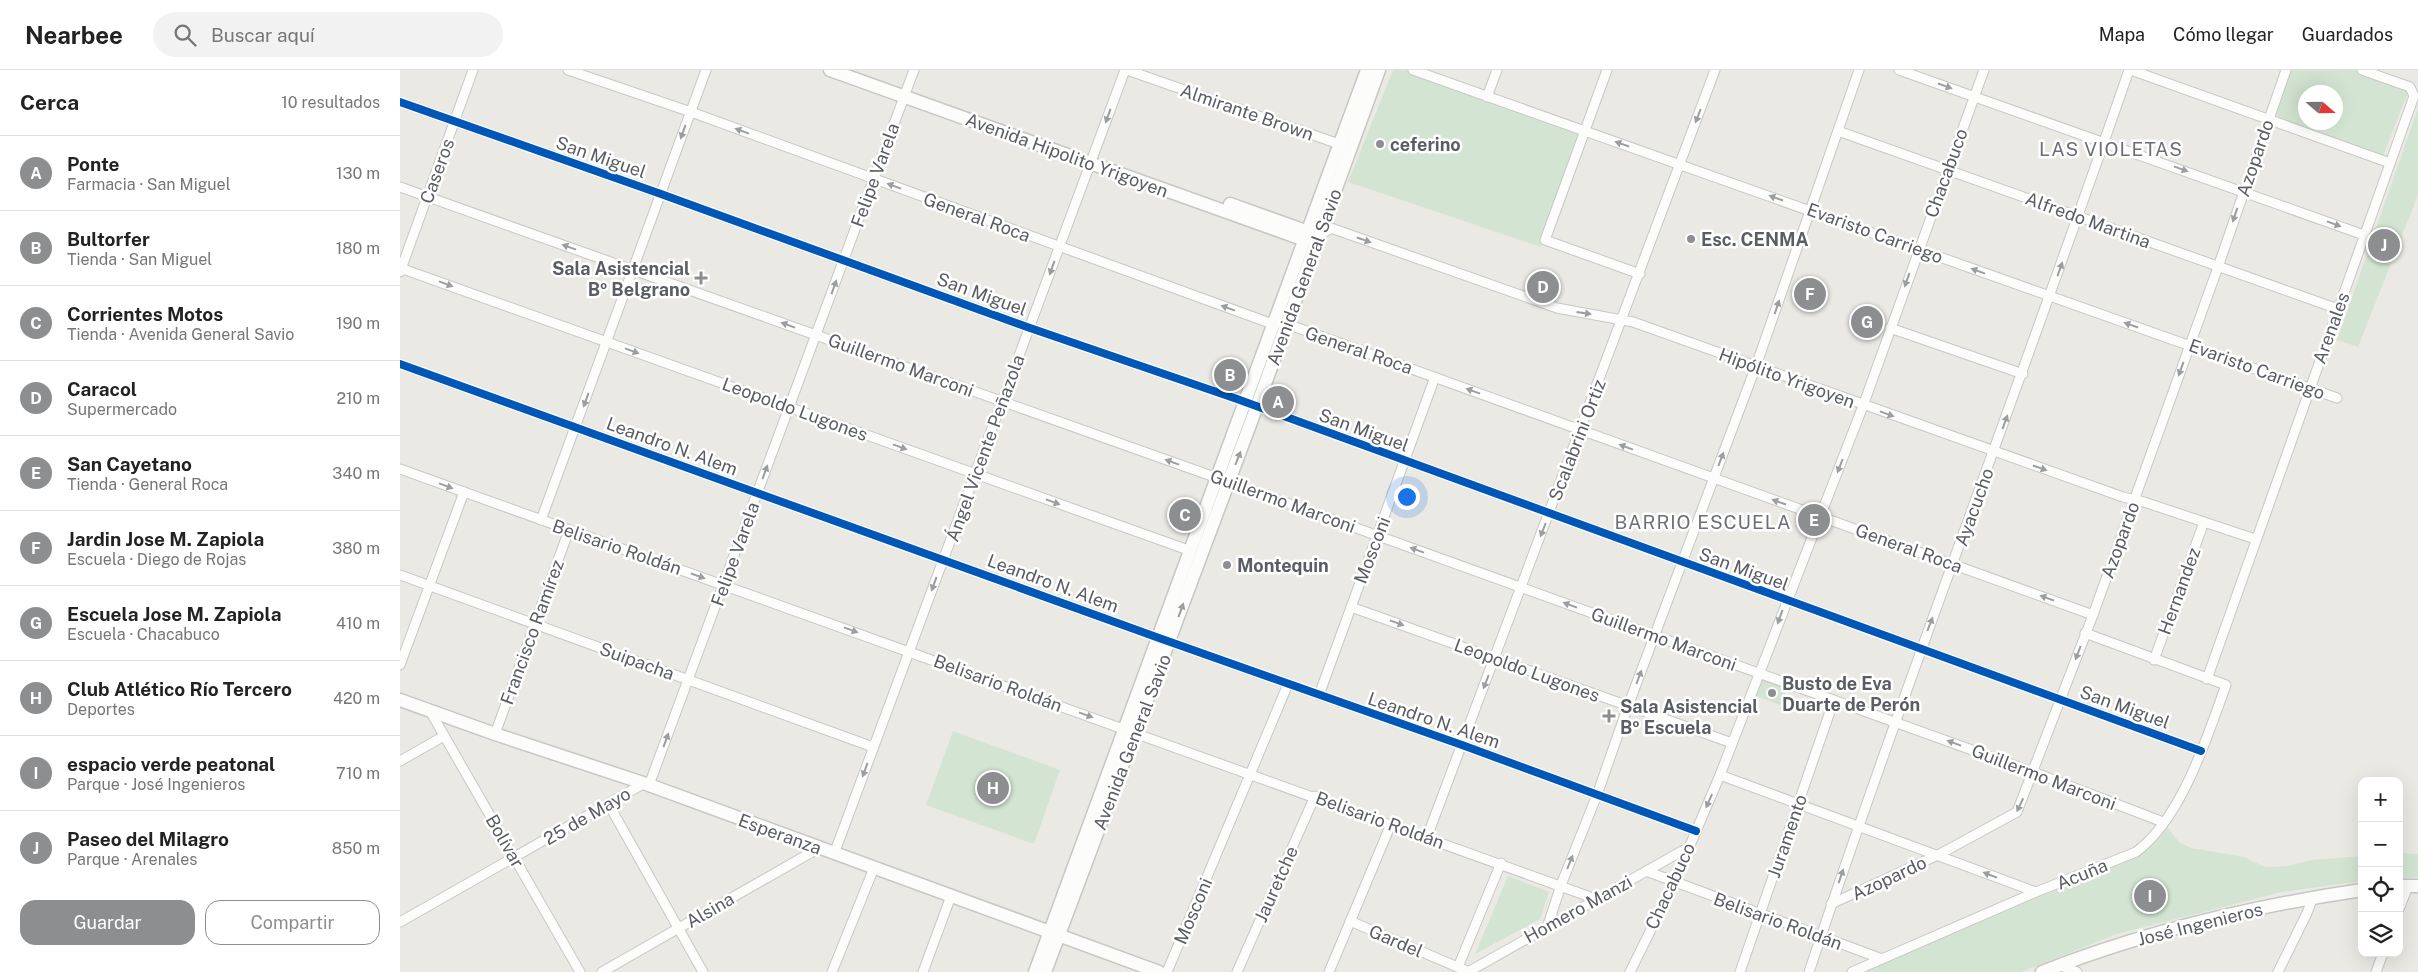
<!DOCTYPE html>
<html lang="es">
<meta charset="utf-8">
<style>
body{margin:0;font-family:"Public Sans",sans-serif;background:#f2f2f2;color:#222}
.controls{position:absolute;right:15px;bottom:15px;display:grid;overflow:hidden;border-radius:10px;box-shadow:0 5px 20px #0002}
.controls button{width:45px;height:45px;display:grid;place-items:center;padding:0;border:0;border-bottom:1px solid #e0e0e0;background:#fff;color:#222;font:25px sans-serif}
.compass{position:absolute;left:1898px;top:15px;width:45px;height:45px;border-radius:50%;background:#fff;box-shadow:0 5px 20px #0002;rotate:110deg}
.you{position:absolute;left:1006px;top:426px;width:18px;height:18px;margin:-12px;border:4px solid #fff;border-radius:50%;background:#1a73e8;box-shadow:0 0 0 8px #1a73e833}
.badge{display:grid;place-items:center;width:32px;height:32px;border-radius:50%;background:#8c8e90;color:#fff;font-size:16px;font-weight:700}
.pin{position:absolute;translate:-50% -50%;border:2px solid #fff;box-shadow:0 1px 5px #0006}
.list{margin:0;padding:0;list-style:none}
h2{display:flex;justify-content:space-between;align-items:center;height:65px;margin:0;padding:0 20px;font-size:21px}
h2 small{font-size:16px;font-weight:400;color:#767676}
.list li{display:grid;grid-template-columns:32px 1fr auto;gap:15px;align-items:center;box-sizing:border-box;height:75px;padding:0 20px;border-top:1px solid #e0e0e0}
.list b{display:block;font-size:19px;white-space:nowrap}
.list p{margin:0;font-size:16px;white-space:nowrap;color:#767676}
.list em{font-size:16px;font-style:normal;color:#767676}
.actions{display:flex;gap:10px;padding:15px 20px}
.actions a{flex:1;padding:11px 0;border:1px solid #8c8e90;border-radius:15px;text-align:center;font-size:18px;color:#8c8e90}
.actions .main{background:#8c8e90;color:#fff}
.icon{flex:none;width:28px;height:28px;fill:none;stroke:currentColor;stroke-width:2;stroke-linecap:round;stroke-linejoin:round}
.map{position:relative;flex:none;width:2018px;height:902px;overflow:hidden}
header{display:flex;align-items:center;gap:30px;box-sizing:border-box;height:70px;padding:0 25px;background:#fff;border-bottom:1px solid #e0e0e0}
header strong{font-size:24px}
nav{display:flex;gap:28px;margin-inline-start:auto;font-size:18px}
.search{width:350px;height:45px;background:#f2f2f2;display:flex;align-items:center;gap:12px;box-sizing:border-box;padding:0 18px;border-radius:28px;color:#767676;font-size:19px}
main{display:flex}
aside{flex:1;background:#fff}
.map>svg:first-child{display:block}
</style>
<header>
<strong>Nearbee</strong>
<div class="search"><svg class="icon" aria-label="search" viewBox="0 0 24 24"><circle cx="10" cy="10" r="6"/><path d="M15 15l6 6"/></svg>Buscar aquí</div>
<nav><a>Mapa</a><a>Cómo llegar</a><a>Guardados</a></nav>
</header>
<main>
<aside>
<h2>Cerca<small>10 resultados</small></h2>
<ul class="list">
<li><span class="badge">A</span><div><b>Ponte</b><p>Farmacia · San Miguel</p></div><em>130 m</em></li>
<li><span class="badge">B</span><div><b>Bultorfer</b><p>Tienda · San Miguel</p></div><em>180 m</em></li>
<li><span class="badge">C</span><div><b>Corrientes Motos</b><p>Tienda · Avenida General Savio</p></div><em>190 m</em></li>
<li><span class="badge">D</span><div><b>Caracol</b><p>Supermercado</p></div><em>210 m</em></li>
<li><span class="badge">E</span><div><b>San Cayetano</b><p>Tienda · General Roca</p></div><em>340 m</em></li>
<li><span class="badge">F</span><div><b>Jardin Jose M. Zapiola</b><p>Escuela · Diego de Rojas</p></div><em>380 m</em></li>
<li><span class="badge">G</span><div><b>Escuela Jose M. Zapiola</b><p>Escuela · Chacabuco</p></div><em>410 m</em></li>
<li><span class="badge">H</span><div><b>Club Atlético Río Tercero</b><p>Deportes</p></div><em>420 m</em></li>
<li><span class="badge">I</span><div><b>espacio verde peatonal</b><p>Parque · José Ingenieros</p></div><em>710 m</em></li>
<li><span class="badge">J</span><div><b>Paseo del Milagro</b><p>Parque · Arenales</p></div><em>850 m</em></li>
</ul>
<div class="actions"><a class="main">Guardar</a><a>Compartir</a></div>
</aside>
<div class="map">
<svg width="2018" height="902" viewBox="0 0 2018 902">
<rect width="100%" height="100%" fill="#eae9e4"/>
<!-- green -->
<g fill="#d3e5d2" fill-rule="evenodd">
<path d="M993,0H1013L1184,61L1141,177L948,112Z"/>
<path d="M1890,0H1962L2010,17L1983,86L1872,49ZM1906,22H1936V52H1906Z"/>
<path d="M2018,38V125L1958,277L1937,270Z"/>
<path d="M1360,603L1390,614L1380,635L1351,624Z"/>
<path d="M553,661L660,700L634,774L526,735Z"/>
<path d="M1763,752L1779,772L1791,778L1844,787L1865,797L1887,796L1911,790L1962,786V811L1882,822L1717,864L1621,902H1465L1618,834L1654,821L1736,782Z"/>
<path d="M1999,783L2018,784V807L1999,809Z"/>
<path d="M1108,806L1149,822L1140,849L1075,884Z"/>
</g>
<g fill="none" stroke-linecap="round" stroke-linejoin="round">
<defs>
<g id="street">
<path d="M168,0L291,42L867,252L887,254L1693,545"/>
<path d="M727,0L939,74"/>
<path d="M1013,0L1937,328"/>
<path d="M1207,0L1145,170L1240,204"/>
<path d="M1499,0L1964,165"/>
<path d="M1731,0L1990,93"/>
<path d="M1087,27L1097,0"/>
<path d="M0,32L261,124L630,258L837,329L1801,681"/>
<path d="M1438,61L1938,239"/>
<path d="M0,117L837,415L1633,702L1763,752"/>
<path d="M919,166L931,158L1157,238L1233,252L1723,427L1744,432L1855,469"/>
<path d="M0,198L791,481"/>
<path d="M0,202L73,0"/>
<path d="M1490,258L1623,304"/>
<path d="M0,294L759,568L1062,675L1296,761"/>
<path d="M0,399L1196,829"/>
<path d="M141,450L306,0"/>
<path d="M0,505L473,677"/>
<path d="M951,537L1332,673"/>
<path d="M1754,590L1804,452"/>
<path d="M0,595L64,422"/>
<path d="M1807,609L2014,26L2010,17L1962,0"/>
<path d="M919,625L1035,307"/>
<path d="M30,641L180,902"/>
<path d="M95,664L169,460"/>
<path d="M0,691L44,666"/>
<path d="M1320,705L1636,822"/>
<path d="M249,715L514,0"/>
<path d="M208,733L303,902"/>
<path d="M1027,767L1315,0"/>
<path d="M434,784L725,0"/>
<path d="M1246,801L1482,889"/>
<path d="M1431,834L1538,785L1617,742L1693,545L1818,197L1886,0"/>
<path d="M1999,839L2008,816"/>
<path d="M950,851L1069,902"/>
<path d="M0,852L243,714"/>
<path d="M1148,855L1161,815L1197,725L1228,636L1356,296L1459,0"/>
<path d="M1659,895L1677,902"/>
<path d="M1058,897L1101,793"/>
<path d="M202,902L419,778"/>
<path d="M432,902L474,798"/>
<path d="M523,902L551,826"/>
<path d="M767,902L888,614"/>
<path d="M837,902L915,726"/>
<path d="M929,902L991,754"/>
<path d="M1068,902L1289,777"/>
<path d="M1230,902L1274,813L1320,705L1463,336L1584,0"/>
<path d="M1340,902L1434,630"/>
<path d="M1409,902C1510,600 1625,302 1729,0"/>
<path d="M1452,902L1636,822L1736,782C1782,748 1807,667 1826,615L1685,563"/>
<path d="M1878,902L1907,843L1913,827"/>
<path d="M1976,902L1983,883"/>
</g>
<g id="secondary">
<path d="M430,0L905,170"/>
<path d="M830,134L914,164"/>
<path d="M0,630L95,664L249,715L759,902"/>
<path d="M1999,816H2018"/>
<path d="M635,902L967,0"/>
<path d="M645,902L857,336L979,0"/>
<path d="M1642,902C1744,862 1853,836 1962,820"/>
</g>
</defs>
<!-- street casing -->
<use href="#street" stroke="#c7c7c7" stroke-width="11"/>
<!-- secondary casing -->
<use href="#secondary" stroke="#c6c6c4" stroke-width="15"/>
<!-- street -->
<use href="#street" stroke="#fcfcfb" stroke-width="9"/>
<!-- secondary -->
<use href="#secondary" stroke="#fcfcfb" stroke-width="12"/>
<defs>
<g id="cycleway">
<path d="M0,32L261,124L630,258L837,329L1801,681"/>
<path d="M0,294L759,568L1062,675L1296,761"/>
</g>
</defs>
<!-- cycleway casing -->
<use href="#cycleway" stroke="#fff" stroke-width="11"/>
<!-- cycleway -->
<use href="#cycleway" stroke="#0057b8" stroke-width="8"/>
</g>
<!-- one-way arrows -->
<defs><path id="oneway-solid" d="M-6-.8H1V-3.2L6.5 0L1 3.2V.8H-6Z" transform="scale(1.25)"/></defs>
<g fill="#9b9d9f">
<use href="#oneway-solid" transform="translate(1545 16) rotate(19)"/>
<use href="#oneway-solid" transform="translate(708 46) rotate(110)"/>
<use href="#oneway-solid" transform="translate(1298 46) rotate(111)"/>
<use href="#oneway-solid" transform="translate(342 61) rotate(-160)"/>
<use href="#oneway-solid" transform="translate(283 62) rotate(110)"/>
<use href="#oneway-solid" transform="translate(1222 74) rotate(-161)"/>
<use href="#oneway-solid" transform="translate(1781 99) rotate(20)"/>
<use href="#oneway-solid" transform="translate(494 116) rotate(-160)"/>
<use href="#oneway-solid" transform="translate(1376 128) rotate(-161)"/>
<use href="#oneway-solid" transform="translate(1835 145) rotate(109)"/>
<use href="#oneway-solid" transform="translate(1934 154) rotate(20)"/>
<use href="#oneway-solid" transform="translate(964 170) rotate(19)"/>
<use href="#oneway-solid" transform="translate(169 177) rotate(-160)"/>
<use href="#oneway-solid" transform="translate(652 198) rotate(110)"/>
<use href="#oneway-solid" transform="translate(1660 199) rotate(-70)"/>
<use href="#oneway-solid" transform="translate(1578 201) rotate(-160)"/>
<use href="#oneway-solid" transform="translate(1507 210) rotate(110)"/>
<use href="#oneway-solid" transform="translate(46 214) rotate(20)"/>
<use href="#oneway-solid" transform="translate(434 217) rotate(-70)"/>
<use href="#oneway-solid" transform="translate(1377 237) rotate(-71)"/>
<use href="#oneway-solid" transform="translate(828 238) rotate(-160)"/>
<use href="#oneway-solid" transform="translate(1184 243) rotate(8)"/>
<use href="#oneway-solid" transform="translate(388 255) rotate(-160)"/>
<use href="#oneway-solid" transform="translate(1731 255) rotate(-161)"/>
<use href="#oneway-solid" transform="translate(232 281) rotate(20)"/>
<use href="#oneway-solid" transform="translate(1781 299) rotate(110)"/>
<use href="#oneway-solid" transform="translate(1073 321) rotate(-160)"/>
<use href="#oneway-solid" transform="translate(186 330) rotate(110)"/>
<use href="#oneway-solid" transform="translate(1487 344) rotate(20)"/>
<use href="#oneway-solid" transform="translate(1605 352) rotate(-70)"/>
<use href="#oneway-solid" transform="translate(500 377) rotate(20)"/>
<use href="#oneway-solid" transform="translate(1226 377) rotate(-160)"/>
<use href="#oneway-solid" transform="translate(838 388) rotate(-69)"/>
<use href="#oneway-solid" transform="translate(1321 389) rotate(-69)"/>
<use href="#oneway-solid" transform="translate(772 392) rotate(-160)"/>
<use href="#oneway-solid" transform="translate(1440 396) rotate(111)"/>
<use href="#oneway-solid" transform="translate(1640 398) rotate(19)"/>
<use href="#oneway-solid" transform="translate(365 402) rotate(-70)"/>
<use href="#oneway-solid" transform="translate(46 416) rotate(20)"/>
<use href="#oneway-solid" transform="translate(653 432) rotate(20)"/>
<use href="#oneway-solid" transform="translate(1379 432) rotate(-161)"/>
<use href="#oneway-solid" transform="translate(1143 460) rotate(111)"/>
<use href="#oneway-solid" transform="translate(1017 480) rotate(-160)"/>
<use href="#oneway-solid" transform="translate(298 506) rotate(19)"/>
<use href="#oneway-solid" transform="translate(534 514) rotate(110)"/>
<use href="#oneway-solid" transform="translate(1647 528) rotate(-160)"/>
<use href="#oneway-solid" transform="translate(1170 535) rotate(-160)"/>
<use href="#oneway-solid" transform="translate(781 540) rotate(-70)"/>
<use href="#oneway-solid" transform="translate(1380 547) rotate(110)"/>
<use href="#oneway-solid" transform="translate(997 553) rotate(20)"/>
<use href="#oneway-solid" transform="translate(1530 554) rotate(-69)"/>
<use href="#oneway-solid" transform="translate(451 560) rotate(20)"/>
<use href="#oneway-solid" transform="translate(1678 583) rotate(111)"/>
<use href="#oneway-solid" transform="translate(1239 607) rotate(-69)"/>
<use href="#oneway-solid" transform="translate(1086 612) rotate(111)"/>
<use href="#oneway-solid" transform="translate(686 645) rotate(20)"/>
<use href="#oneway-solid" transform="translate(266 670) rotate(-70)"/>
<use href="#oneway-solid" transform="translate(1554 673) rotate(-160)"/>
<use href="#oneway-solid" transform="translate(465 700) rotate(110)"/>
<use href="#oneway-solid" transform="translate(1309 731) rotate(114)"/>
<use href="#oneway-solid" transform="translate(1620 735) rotate(115)"/>
<use href="#oneway-solid" transform="translate(1170 792) rotate(-68)"/>
<use href="#oneway-solid" transform="translate(1590 805) rotate(-159)"/>
<use href="#oneway-solid" transform="translate(1441 806) rotate(-71)"/>
</g>
<!-- markers -->
<g fill="#8c8e90" stroke="#fff" stroke-width="2">
<circle cx="980" cy="74" r="5"/>
<circle cx="1291" cy="169" r="5"/>
<path d="M298.5 200.5h5v5h5v5h-5v5h-5v-5h-5v-5h5z"/>
<circle cx="827" cy="495" r="5"/>
<circle cx="1372" cy="623" r="5"/>
<path d="M1206.5 638.5h5v5h5v5h-5v5h-5v-5h-5v-5h5z"/>
</g>
<g text-anchor="middle" dominant-baseline="central" stroke-width="5" stroke-linejoin="round" paint-order="stroke">
<!-- street labels -->
<g font-size="18" fill="#5a5d62" stroke="#fff">
<text transform="translate(847 42) rotate(19)">Almirante Brown</text>
<text transform="translate(667 85) rotate(20)">Avenida Hipolito Yrigoyen</text>
<text transform="translate(201 87) rotate(19)">San Miguel</text>
<text transform="translate(1855 88) rotate(-71)">Azopardo</text>
<text transform="translate(37 101) rotate(-70)">Caseros</text>
<text transform="translate(1546 103) rotate(-70)">Chacabuco</text>
<text transform="translate(475 105) rotate(-70)">Felipe Varela</text>
<text transform="translate(577 147) rotate(20)">General Roca</text>
<text transform="translate(1688 150) rotate(20)">Alfredo Martina</text>
<text transform="translate(1475 163) rotate(20)">Evaristo Carriego</text>
<text transform="translate(904 207) rotate(-70)">Avenida General Savio</text>
<text transform="translate(582 224) rotate(20)">San Miguel</text>
<text transform="translate(1931 258) rotate(-70)">Arenales</text>
<text transform="translate(959 280) rotate(19)">General Roca</text>
<text transform="translate(501 295) rotate(20)">Guillermo Marconi</text>
<text transform="translate(1857 299) rotate(20)">Evaristo Carriego</text>
<text transform="translate(1387 308) rotate(20)">Hipólito Yrigoyen</text>
<text transform="translate(395 339) rotate(20)">Leopoldo Lugones</text>
<text transform="translate(964 360) rotate(20)">San Miguel</text>
<text transform="translate(1177 370) rotate(-69)">Scalabrini Ortiz</text>
<text transform="translate(272 376) rotate(20)">Leandro N. Alem</text>
<text transform="translate(585 378) rotate(-70)">Ángel Vicente Peñazola</text>
<text transform="translate(883 431) rotate(20)">Guillermo Marconi</text>
<text transform="translate(1574 437) rotate(-70)">Ayacucho</text>
<text transform="translate(1720 470) rotate(-70)">Azopardo</text>
<text transform="translate(217 477) rotate(19)">Belisario Roldán</text>
<text transform="translate(1509 478) rotate(20)">General Roca</text>
<text transform="translate(972 480) rotate(-69)">Mosconi</text>
<text transform="translate(335 484) rotate(-70)">Felipe Varela</text>
<text transform="translate(1344 499) rotate(20)">San Miguel</text>
<text transform="translate(653 513) rotate(20)">Leandro N. Alem</text>
<text transform="translate(1779 521) rotate(-70)">Hernandez</text>
<text transform="translate(132 562) rotate(-70)">Francisco Ramírez</text>
<text transform="translate(1264 569) rotate(20)">Guillermo Marconi</text>
<text transform="translate(237 591) rotate(20)">Suipacha</text>
<text transform="translate(1127 600) rotate(20)">Leopoldo Lugones</text>
<text transform="translate(598 613) rotate(20)">Belisario Roldán</text>
<text transform="translate(1725 637) rotate(20)">San Miguel</text>
<text transform="translate(1034 650) rotate(19)">Leandro N. Alem</text>
<text transform="translate(732 672) rotate(-69)">Avenida General Savio</text>
<text transform="translate(1644 707) rotate(21)">Guillermo Marconi</text>
<text transform="translate(187 746) rotate(-30)">25 de Mayo</text>
<text transform="translate(980 750) rotate(20)">Belisario Roldán</text>
<text transform="translate(380 764) rotate(20)">Esperanza</text>
<text transform="translate(1387 766) rotate(-71)">Juramento</text>
<text transform="translate(105 771) rotate(60)">Bolívar</text>
<text transform="translate(1682 804) rotate(-22)">Acuña</text>
<text transform="translate(1489 808) rotate(-25)">Azopardo</text>
<text transform="translate(876 814) rotate(-66)">Jauretche</text>
<text transform="translate(1270 816) rotate(-65)">Chacabuco</text>
<text transform="translate(1178 839) rotate(-29)">Homero Manzi</text>
<text transform="translate(310 840) rotate(-30)">Alsina</text>
<text transform="translate(793 841) rotate(-67)">Mosconi</text>
<text transform="translate(1378 851) rotate(20)">Belisario Roldán</text>
<text transform="translate(1800 854) rotate(-14)">José Ingenieros</text>
<text transform="translate(996 871) rotate(23)">Gardel</text>
</g>
<!-- poi labels -->
<g font-size="18" font-weight="bold" fill="#5a5d62" stroke="#fff" text-anchor="start">
<text x="990" y="74">ceferino</text>
<text x="1301" y="169">Esc. CENMA</text>
<text x="290" y="198" text-anchor="end">Sala Asistencial<tspan x="290" dy="21">Bº Belgrano</tspan></text>
<text x="837" y="495">Montequin</text>
<text x="1382" y="613">Busto de Eva<tspan x="1382" dy="21">Duarte de Perón</tspan></text>
<text x="1220" y="636">Sala Asistencial<tspan x="1220" dy="21">Bº Escuela</tspan></text>
</g>
<!-- neighbourhood labels -->
<g font-size="19" letter-spacing="1" fill="#6b6f74" stroke="#fff">
<text x="1711" y="79">LAS VIOLETAS</text>
<text x="1303" y="452">BARRIO ESCUELA</text>
</g>
</g>
</svg>
<div class="controls">
<button>+</button>
<button>−</button>
<button><svg class="icon" aria-label="locate" viewBox="0 0 24 24"><circle cx="12" cy="12" r="6"/><path d="M12 2v4M12 18v4M2 12h4M18 12h4"/></svg></button>
<button><svg class="icon" aria-label="layers" viewBox="0 0 24 24"><path d="M12 4l9 5-9 5-9-5zM3 14l9 5 9-5"/></svg></button>
</div>
<svg class="compass" viewBox="-18 -18 36 36"><path d="M0-13l5 13h-10z" fill="#e53935"/><path d="M0 13l5-13h-10z" fill="#767676"/></svg>
<div class="you"></div>
<div class="pin badge" style="left:878px;top:332px">A</div>
<div class="pin badge" style="left:830px;top:305px">B</div>
<div class="pin badge" style="left:785px;top:445px">C</div>
<div class="pin badge" style="left:1143px;top:217px">D</div>
<div class="pin badge" style="left:1414px;top:450px">E</div>
<div class="pin badge" style="left:1410px;top:224px">F</div>
<div class="pin badge" style="left:1467px;top:252px">G</div>
<div class="pin badge" style="left:593px;top:718px">H</div>
<div class="pin badge" style="left:1750px;top:826px">I</div>
<div class="pin badge" style="left:1984px;top:175px">J</div>
</div>
</main>
